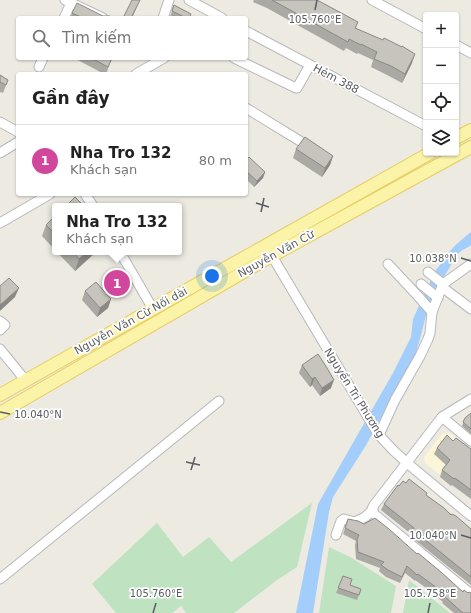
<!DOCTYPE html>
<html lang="vi">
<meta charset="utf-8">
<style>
body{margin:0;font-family:"DejaVu Sans",sans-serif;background:#f2f2f2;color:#222}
.controls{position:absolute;right:12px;top:12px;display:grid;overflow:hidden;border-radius:4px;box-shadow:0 1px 3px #0004}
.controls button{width:36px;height:36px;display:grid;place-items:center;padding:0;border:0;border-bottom:1px solid #e0e0e0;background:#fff;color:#222;font:20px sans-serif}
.you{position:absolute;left:212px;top:276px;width:14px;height:14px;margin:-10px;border:3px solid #fff;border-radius:50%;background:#1a73e8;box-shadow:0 0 0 6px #1a73e833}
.badge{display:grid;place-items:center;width:26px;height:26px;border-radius:50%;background:#d93025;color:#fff;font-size:13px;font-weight:700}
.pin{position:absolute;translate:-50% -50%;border:2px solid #fff;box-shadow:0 1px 4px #0006}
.popup{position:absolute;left:52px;top:203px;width:130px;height:52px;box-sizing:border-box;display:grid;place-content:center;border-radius:4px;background:#fff;filter:drop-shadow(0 1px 3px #0005);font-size:13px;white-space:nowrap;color:#767676}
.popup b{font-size:15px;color:#222}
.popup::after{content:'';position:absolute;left:50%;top:100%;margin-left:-8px;border:8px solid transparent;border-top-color:#fff}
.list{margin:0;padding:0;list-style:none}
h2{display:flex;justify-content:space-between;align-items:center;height:52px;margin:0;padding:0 16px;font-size:17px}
h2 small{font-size:13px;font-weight:400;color:#767676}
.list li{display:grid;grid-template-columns:26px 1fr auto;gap:12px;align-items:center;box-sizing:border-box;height:72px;padding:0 16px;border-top:1px solid #e0e0e0}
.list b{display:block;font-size:15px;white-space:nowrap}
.list p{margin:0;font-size:13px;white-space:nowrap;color:#767676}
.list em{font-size:13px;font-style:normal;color:#767676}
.icon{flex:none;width:22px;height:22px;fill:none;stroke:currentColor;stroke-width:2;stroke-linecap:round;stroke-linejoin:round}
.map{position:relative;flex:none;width:471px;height:613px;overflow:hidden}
.search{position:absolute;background:#fff;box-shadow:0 1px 3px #0004;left:16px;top:16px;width:232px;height:44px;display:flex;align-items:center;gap:10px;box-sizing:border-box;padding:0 14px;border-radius:4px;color:#767676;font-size:15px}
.panel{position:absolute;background:#fff;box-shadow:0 1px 3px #0004;left:16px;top:72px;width:232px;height:124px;border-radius:4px}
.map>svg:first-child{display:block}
</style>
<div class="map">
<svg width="471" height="613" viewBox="0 0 471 613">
<rect width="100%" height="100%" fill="#eceae1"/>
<!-- commercial -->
<path fill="#fbf6d7" d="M449,433L465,446L440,475L425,463L424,457L442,434Z"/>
<!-- green -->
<g fill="#bfe2c1">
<path d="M312,503L297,567L277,580L234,613H186L181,606L172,613H116L92,584L157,523L183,557L209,537L231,562Z"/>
<path d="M329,547L350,557L396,586L391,613H319Z"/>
<path d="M409,580L450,613H403Z"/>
</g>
<!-- water -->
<path fill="#a3cdfa" d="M471,232V245C468,248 463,249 460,252C454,257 451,266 447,272C443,278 438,284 435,290C425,310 423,334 415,355L365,447L333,497L329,512L313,613H296L318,504L393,373L411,337L413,319L435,271C441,265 445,257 451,250C457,243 464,238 471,232Z"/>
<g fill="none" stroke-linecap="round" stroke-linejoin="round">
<defs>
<g id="minor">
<path d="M65,0L103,18"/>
<path d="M189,0L222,18"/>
<path d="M372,0L426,29"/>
<path d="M64,18L71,3"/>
<path d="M163,18L169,0"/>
<path d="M246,31L426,126"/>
<path d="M456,45L471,53"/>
<path d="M234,58L296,88H297L310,65"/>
<path d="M39,67L43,58"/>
<path d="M136,74L164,58"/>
<path d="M246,108L300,141"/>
<path d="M0,122L18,132"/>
<path d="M0,153L18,142"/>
<path d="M85,194L93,206"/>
<path d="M0,223L50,194"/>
<path d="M269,251L378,434L393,450L407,463L471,516"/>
<path d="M120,252L153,309"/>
<path d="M388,264L417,295L432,312L443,284L471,264"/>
<path d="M428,272L443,284"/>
<path d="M421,284L438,298"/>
<path d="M442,287L471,309"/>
<path d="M0,321L5,325L0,330"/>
<path d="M0,349L26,381"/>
<path d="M471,399L442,417L374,505L372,509L374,514L471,594"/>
<path d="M442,417L471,441"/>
<path d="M379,435L395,400L420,356L428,339L430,333L432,312"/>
<path d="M336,535L341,521L344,519L355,522L365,517L373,510"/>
<path d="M0,579L219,401"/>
</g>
<g id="major">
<path d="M456,138L471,130"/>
<path d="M0,395L430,153"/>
<path d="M0,413L268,258L471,147"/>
</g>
</defs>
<!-- minor casing -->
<use href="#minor" stroke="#b7b8bd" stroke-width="11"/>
<!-- major casing -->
<use href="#major" stroke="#e8cd5d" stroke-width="14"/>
<!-- minor -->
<use href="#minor" stroke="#fff" stroke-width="9"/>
<!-- major -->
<use href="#major" stroke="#faf3a8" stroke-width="12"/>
</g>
<!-- wall -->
<g fill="#aba9a3">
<path d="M254,0H317L358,22L356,28L412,63L402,83L387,75L371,67L373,60L358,53L357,54L346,48L344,51L267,8L253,2Z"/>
<path d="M174,5L191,14L190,18H172L170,17Z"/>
<path d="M72,13L103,16L110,18H70Z"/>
<path d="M74,58H112L106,74H104Z"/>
<path d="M0,75L8,80L3,93L0,92Z"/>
<path d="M296,149L333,156L330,165L322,177L293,158Z"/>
<path d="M246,160L265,172L263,178L254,187L246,179Z"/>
<path d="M55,216V250L42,236L46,225Z"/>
<path d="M57,252H96L75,271Z"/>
<path d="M85,291L111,299L108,308L97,317L82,300Z"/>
<path d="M302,365L331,388L320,396L312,385L310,387L299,373Z"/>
<path d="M471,413V434L462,426L465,418Z"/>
<path d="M453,441L471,449V499L452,485L451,486L440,477L442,470L446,465L434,454L437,448Z"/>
<path d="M406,483L426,495L471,529V585L415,540L411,536V534L381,510L384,504L399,486Z"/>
<path d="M348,519L471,613H454L442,603L443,602L438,598L439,597L415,580V581L405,573L400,583L386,577L379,571L380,568L356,559L355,545L356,541L343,534Z"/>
<path d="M343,576L350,585L361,589L357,600L336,593Z"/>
</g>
<!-- shaded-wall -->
<g fill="#8b8985">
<path d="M140,0L132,18H131Z"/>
<path d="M415,54L412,63L402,83L405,74Z"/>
<path d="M333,156L330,165L322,177L325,168Z"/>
<path d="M265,172L263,178L254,187L257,181Z"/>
<path d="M87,252H96L75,271L79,259Z"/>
<path d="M19,288L15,297L0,311V305Z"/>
<path d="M111,299L108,308L97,317L100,308Z"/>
<path d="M315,377L312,385L310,387L312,379Z"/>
<path d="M334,380L331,388L320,396L322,388Z"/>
</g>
<!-- building -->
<g fill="#c7c4be" stroke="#8b8985">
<path d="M132,0H140L131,18H129L124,16Z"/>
<path d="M272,0H317L358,22L355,28L383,40L384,38L402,47V46L415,54L405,74L391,66L374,59L377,52L361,44V45L349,39L348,42Z"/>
<path d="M77,3L103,16H110V18H83L72,13Z"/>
<path d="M174,5L191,14L189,18H186L172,11Z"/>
<path d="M91,58H112L108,67Z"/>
<path d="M0,75L8,80L6,85L0,82Z"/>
<path d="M305,137L333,156L325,168L296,149L304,138Z"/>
<path d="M249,157L265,172L257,181L246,171V160Z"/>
<path d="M75,197L84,206H66Z"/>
<path d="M55,216V234L46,225Z"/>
<path d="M73,252H87L79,259Z"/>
<path d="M9,278L19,288L0,305V286Z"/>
<path d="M96,282L111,299L100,308L85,291Z"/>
<path d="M318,354L327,368L334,380L322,388L315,377L312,379L302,365Z"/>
<path d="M471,413V429L463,422L465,418Z"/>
<path d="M447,435L453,441L456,438L471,449V490L455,478L454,479L442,470L450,460L437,448Z"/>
<path d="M409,479L427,493L426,495L444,508L451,515L452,514L456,516L471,529V577L418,534L413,530L414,528L384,504L398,485L399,486L403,481L406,483Z"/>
<path d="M375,518L389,529L417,554L418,553L441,572L463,592L464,590L468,593L469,592L471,593V613H463L453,604L445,597L446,596L441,592V591L418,574L417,575L407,566L402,577L388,570L381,565L384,562L358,552L357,539L359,535L345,528L348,519L358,521L364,524Z"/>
<path d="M343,576L352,579L350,585L361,589L359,595L338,588Z"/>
</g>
<!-- ticks -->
<path fill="none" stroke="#5a5c61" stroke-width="1.5" d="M315,10L317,0M256,203L269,207M261,212L264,198M461,258L471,261M0,412L10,414M186,462L200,465M191,470L195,457M461,535L471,538M153,613L156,603M428,613L430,603"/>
<g text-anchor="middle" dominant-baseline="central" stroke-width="3.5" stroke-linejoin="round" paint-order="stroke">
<!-- street labels -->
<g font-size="11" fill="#5a5c61" stroke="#fff">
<text transform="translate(336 79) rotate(28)">Hẻm 388</text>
<text transform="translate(276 254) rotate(-29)">Nguyễn Văn Cừ</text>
<text transform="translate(131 321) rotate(-29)">Nguyễn Văn Cừ Nối dài</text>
<text transform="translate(354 393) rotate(58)">Nguyển Tri Phương</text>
</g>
</g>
<g font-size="10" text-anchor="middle" fill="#5a5c61" stroke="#fff" stroke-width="3.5" stroke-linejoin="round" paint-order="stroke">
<text x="315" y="23">105.760°E</text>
<text x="433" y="262">10.038°N</text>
<text x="38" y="418">10.040°N</text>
<text x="433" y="539">10.040°N</text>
<text x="156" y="597">105.760°E</text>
<text x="430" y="597">105.758°E</text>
</g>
</svg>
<div class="controls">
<button>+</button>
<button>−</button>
<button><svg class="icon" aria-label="locate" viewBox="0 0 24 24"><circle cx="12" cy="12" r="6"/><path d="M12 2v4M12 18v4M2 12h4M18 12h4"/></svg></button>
<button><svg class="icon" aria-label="layers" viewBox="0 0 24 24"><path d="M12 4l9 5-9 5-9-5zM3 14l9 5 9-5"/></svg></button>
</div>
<div class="you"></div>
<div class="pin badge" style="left:117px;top:283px;background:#d1479c">1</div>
<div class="popup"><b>Nha Tro 132</b>Khách sạn</div>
<div class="search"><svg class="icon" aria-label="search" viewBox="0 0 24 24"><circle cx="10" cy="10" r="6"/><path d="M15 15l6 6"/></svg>Tìm kiếm</div>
<section class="panel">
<h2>Gần đây<small></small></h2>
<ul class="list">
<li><span class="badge" style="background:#d1479c">1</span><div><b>Nha Tro 132</b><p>Khách sạn</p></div><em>80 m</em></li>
</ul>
</section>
</div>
